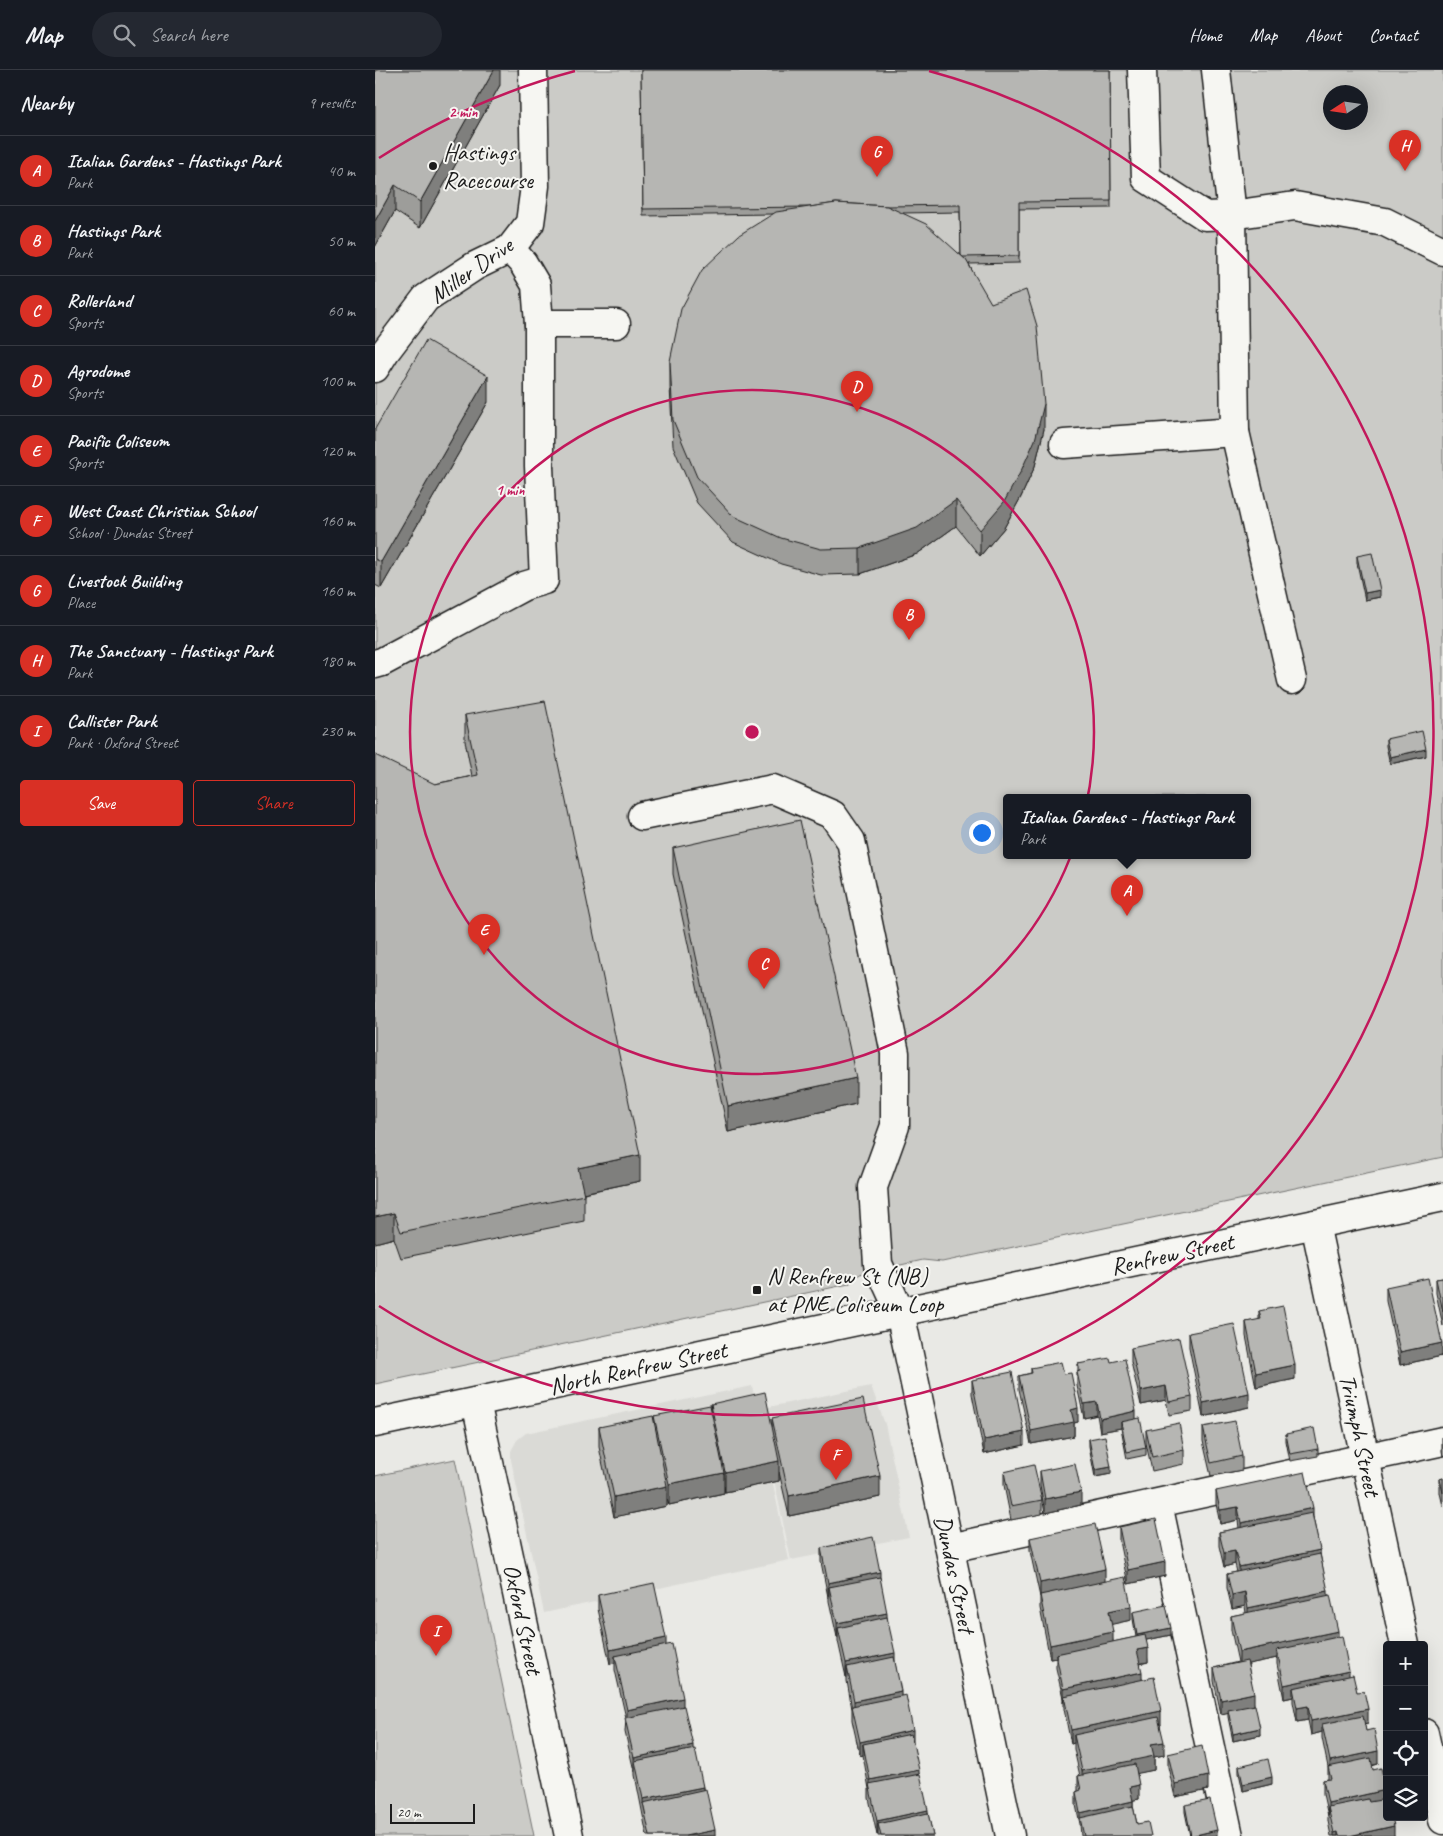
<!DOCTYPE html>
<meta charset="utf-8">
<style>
body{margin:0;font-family:Caveat,sans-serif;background:#242831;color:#f1f3f6}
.controls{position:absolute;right:15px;bottom:15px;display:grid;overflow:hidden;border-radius:5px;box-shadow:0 5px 20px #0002}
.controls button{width:45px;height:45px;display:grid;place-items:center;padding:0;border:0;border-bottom:1px solid #363941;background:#171b24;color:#f1f3f6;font:25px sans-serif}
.compass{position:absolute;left:948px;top:15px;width:45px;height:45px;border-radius:50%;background:#171b24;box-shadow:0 5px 20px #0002;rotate:258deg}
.scale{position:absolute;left:15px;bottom:12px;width:85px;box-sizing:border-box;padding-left:5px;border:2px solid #1c1c1c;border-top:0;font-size:14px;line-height:18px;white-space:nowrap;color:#1c1c1c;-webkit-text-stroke:4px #f6f6f2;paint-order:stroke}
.you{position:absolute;left:606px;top:762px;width:18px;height:18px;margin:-12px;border:4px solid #fff;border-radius:50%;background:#1a73e8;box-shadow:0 0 0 8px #1a73e833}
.badge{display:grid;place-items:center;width:32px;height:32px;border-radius:50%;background:#d93025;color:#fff;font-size:16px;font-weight:700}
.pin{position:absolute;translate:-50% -41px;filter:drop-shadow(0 1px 2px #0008)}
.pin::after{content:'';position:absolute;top:26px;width:18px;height:15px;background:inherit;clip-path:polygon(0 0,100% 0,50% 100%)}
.popup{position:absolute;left:628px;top:724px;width:248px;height:65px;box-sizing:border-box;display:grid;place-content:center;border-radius:5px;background:#171b24;filter:drop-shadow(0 1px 4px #0005);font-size:16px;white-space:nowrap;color:#9ea1a6}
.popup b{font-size:19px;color:#f1f3f6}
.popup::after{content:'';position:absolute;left:50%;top:100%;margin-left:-10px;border:10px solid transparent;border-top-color:#171b24}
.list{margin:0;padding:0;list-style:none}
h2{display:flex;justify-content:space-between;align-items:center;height:65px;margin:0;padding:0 20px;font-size:21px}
h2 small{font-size:16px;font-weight:400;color:#9ea1a6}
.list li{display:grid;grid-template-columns:32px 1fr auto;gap:15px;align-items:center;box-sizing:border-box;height:70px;padding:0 20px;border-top:1px solid #363941}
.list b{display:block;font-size:19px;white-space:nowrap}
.list p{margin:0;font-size:16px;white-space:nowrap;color:#9ea1a6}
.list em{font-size:16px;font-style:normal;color:#9ea1a6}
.actions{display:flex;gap:10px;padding:15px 20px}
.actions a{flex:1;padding:11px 0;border:1px solid #d93025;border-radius:5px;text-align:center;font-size:18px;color:#d93025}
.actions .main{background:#d93025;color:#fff}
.icon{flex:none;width:28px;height:28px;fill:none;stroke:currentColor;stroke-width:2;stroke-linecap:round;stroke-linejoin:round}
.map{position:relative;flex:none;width:1068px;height:1766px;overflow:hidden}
header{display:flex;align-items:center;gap:30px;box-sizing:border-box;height:70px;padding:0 25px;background:#171b24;border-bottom:1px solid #363941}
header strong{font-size:24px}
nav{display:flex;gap:28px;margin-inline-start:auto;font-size:18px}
.search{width:350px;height:45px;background:#242831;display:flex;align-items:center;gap:12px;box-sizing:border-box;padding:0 18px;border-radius:28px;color:#9ea1a6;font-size:19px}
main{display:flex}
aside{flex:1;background:#171b24}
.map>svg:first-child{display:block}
</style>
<header>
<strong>Map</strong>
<div class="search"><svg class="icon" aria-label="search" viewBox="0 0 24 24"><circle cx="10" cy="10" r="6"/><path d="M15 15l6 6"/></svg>Search here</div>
<nav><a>Home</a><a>Map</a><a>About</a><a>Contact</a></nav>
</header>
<main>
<aside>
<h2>Nearby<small>9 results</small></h2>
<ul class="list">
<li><span class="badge">A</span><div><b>Italian Gardens - Hastings Park</b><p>Park</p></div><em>40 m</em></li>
<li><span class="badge">B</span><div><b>Hastings Park</b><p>Park</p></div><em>50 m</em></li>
<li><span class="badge">C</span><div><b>Rollerland</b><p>Sports</p></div><em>60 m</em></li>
<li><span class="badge">D</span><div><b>Agrodome</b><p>Sports</p></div><em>100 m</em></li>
<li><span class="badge">E</span><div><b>Pacific Coliseum</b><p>Sports</p></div><em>120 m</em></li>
<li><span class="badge">F</span><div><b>West Coast Christian School</b><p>School · Dundas Street</p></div><em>160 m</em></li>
<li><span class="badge">G</span><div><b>Livestock Building</b><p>Place</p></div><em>160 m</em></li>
<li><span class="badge">H</span><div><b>The Sanctuary - Hastings Park</b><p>Park</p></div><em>180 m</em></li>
<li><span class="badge">I</span><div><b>Callister Park</b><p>Park · Oxford Street</p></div><em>230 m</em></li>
</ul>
<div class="actions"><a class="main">Save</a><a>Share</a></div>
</aside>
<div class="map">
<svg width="1068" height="1766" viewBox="0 0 1068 1766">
<rect width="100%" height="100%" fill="#e9e9e5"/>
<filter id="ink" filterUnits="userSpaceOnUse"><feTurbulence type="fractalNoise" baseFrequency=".02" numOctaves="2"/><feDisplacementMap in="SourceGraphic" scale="10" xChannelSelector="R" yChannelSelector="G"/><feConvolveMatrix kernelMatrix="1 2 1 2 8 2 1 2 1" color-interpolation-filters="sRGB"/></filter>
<g filter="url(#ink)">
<!-- built -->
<g fill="#dadad6">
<path d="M377,1316L414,1490L169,1543L136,1390V1381L142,1370L151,1363Z"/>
<path d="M496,1316L510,1354L534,1467L416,1490L384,1339Z"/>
</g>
<!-- green -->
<g fill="#cbcbc7" stroke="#747472" fill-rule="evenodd">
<path d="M0,0H1068V1087L567,1192L548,1190L485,1204L474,1214L0,1314ZM956,22H986V52H956ZM632,727H872V785H632Z"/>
<path d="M80,1389L159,1766H0V1406Z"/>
</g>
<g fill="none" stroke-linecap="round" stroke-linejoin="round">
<defs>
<g id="minor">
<path d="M767,0L771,108L830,146L857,145L920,136L1010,152L1068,181"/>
<path d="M135,179L148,193L161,215L164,254H241"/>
<path d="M0,298L10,282L51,228L100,196L135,179L155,153L160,116L158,0"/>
<path d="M860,362L917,610"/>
<path d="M689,374L860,362L857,145L841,0"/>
<path d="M0,594L7,592L149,516L169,510L164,396V254"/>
<path d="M267,746L398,719L458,745L476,771L520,983V1056L498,1117L503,1194L525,1242L635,1766"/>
<path d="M940,1154L1030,1575"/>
<path d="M101,1332L194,1766"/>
<path d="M0,1353L1068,1127"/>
<path d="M783,1434L854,1766"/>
<path d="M575,1478L1068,1371"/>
<path d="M1049,1663L1068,1750"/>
</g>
</defs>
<!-- minor casing -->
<use href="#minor" stroke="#1c1c1c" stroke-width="31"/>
<!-- minor -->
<use href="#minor" stroke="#f6f6f2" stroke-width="28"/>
</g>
<!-- wall -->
<g fill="#9d9d9a" stroke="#1c1c1c" fill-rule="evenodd">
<path d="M0,0L125,15L45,158L20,141L0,177Z"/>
<path d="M266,0H735L736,138L644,139V193L594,194L669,359L660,396L646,427L629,458L605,486L581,456L542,484L485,504L446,505L406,494L358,472L322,433L298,376L295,317V291L398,144L268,146ZM585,142L586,185L527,143Z"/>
<path d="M113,332L6,518L0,515V359Z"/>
<path d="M982,486L1005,527L990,530L982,493Z"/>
<path d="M90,645L265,1111L209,1123V1151L26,1188L19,1168L0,1173L60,714L97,706L90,671Z"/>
<path d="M1011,669L1051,686L1015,694L1011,676Z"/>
<path d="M298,778L481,1034L353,1062L298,804Z"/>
<path d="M1068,1208V1256L1061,1223V1209Z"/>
<path d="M1011,1217L1067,1286L1025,1295L1011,1231Z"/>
<path d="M884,1241L920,1309L881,1317L871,1266V1252L884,1250Z"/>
<path d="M814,1263L874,1337L828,1347L814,1277Z"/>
<path d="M756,1278L817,1327V1341L794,1345L791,1330L766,1335L756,1292Z"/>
<path d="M736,1292L761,1349L771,1378V1385L752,1389L746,1358L725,1362L722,1345L709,1348L702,1316V1302H703V1294Z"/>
<path d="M656,1298L689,1304L703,1352L699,1353V1366L656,1374L644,1319V1306L656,1303Z"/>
<path d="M597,1310L649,1375L609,1384L597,1324Z"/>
<path d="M336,1334L397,1357V1348L505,1427L414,1446L404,1402V1411L350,1422L349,1416V1423L294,1435L292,1429V1436L239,1447L224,1377V1357L279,1353V1346L336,1341Z"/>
<path d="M828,1357L867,1386V1400L836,1406L828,1371Z"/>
<path d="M771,1360L809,1380V1394L777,1401L771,1373Z"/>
<path d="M911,1364L943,1379V1386L915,1391L911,1371Z"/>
<path d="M1067,1367H1068V1386L1067,1381Z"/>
<path d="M714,1369L736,1404L720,1407L714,1376Z"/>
<path d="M665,1401L706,1435L670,1443L665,1415Z"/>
<path d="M629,1402L667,1430V1444L636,1450L629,1415Z"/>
<path d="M1068,1408V1436L1065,1423V1409Z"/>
<path d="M841,1421L938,1447L953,1525L963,1567L974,1606L982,1622L993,1653H989L991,1661L1003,1694L997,1696L998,1700L1011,1729L1019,1766H956L953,1751V1746L948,1724V1710L953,1709V1697L947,1668V1662L936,1665L933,1650L922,1652L918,1632V1627L909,1629L902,1594V1588L873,1594L879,1635L885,1665L858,1671L853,1647V1642L846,1644L839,1611V1598L863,1592L856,1560V1546L871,1543L870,1536L857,1539L852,1518V1504L862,1502L860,1494L849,1497L844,1476V1462L864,1458L863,1450L845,1454L841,1434Z"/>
<path d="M744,1457L790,1506L753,1514L744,1471Z"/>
<path d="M655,1468L730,1511L756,1550L736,1554L738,1572L761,1567L758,1549V1542L796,1565L771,1570L773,1592L765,1594L767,1609L786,1655H785L789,1685L779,1687V1700L762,1703L764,1729L758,1730V1736L762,1754L776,1766H706L705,1754L701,1735V1722L703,1721V1706H705L699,1679V1673L696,1674L689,1639V1632L681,1598V1588L675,1589L665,1538V1527L655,1481Z"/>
<path d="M446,1478L505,1509L526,1626L538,1674L544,1704L558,1766H503V1764L502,1765L494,1728V1719L488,1685L485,1686L477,1650V1639L472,1611V1607H471L463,1571V1567H462L454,1531V1527H453L446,1492Z"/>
<path d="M223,1525L291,1575L308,1636L318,1679L340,1766H272L260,1705V1701H259L250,1662L251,1648L240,1600V1593L235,1594L223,1539Z"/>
<path d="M793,1684L833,1720L800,1727L793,1697Z"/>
<path d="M864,1696L897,1714L868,1721L864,1703Z"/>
<path d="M810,1735L842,1766H815L810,1742Z"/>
</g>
<!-- shaded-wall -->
<g fill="#7f7f7d" stroke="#1c1c1c">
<path d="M119,0H125V15L45,158V132Z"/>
<path d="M20,115V141L0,177V151Z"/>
<path d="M113,306V332L6,518V492Z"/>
<path d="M669,334V359L660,396L646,427L629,458L605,486V460Z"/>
<path d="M581,430V456L542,484L485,504V478Z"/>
<path d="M1005,520V527L990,530V523Z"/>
<path d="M1051,679V686L1015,694V687Z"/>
<path d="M481,1008V1034L353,1062V1036Z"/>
<path d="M265,1085V1111L203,1124V1098Z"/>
<path d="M19,1143V1168L0,1173V1147Z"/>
<path d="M1067,1273V1286L1025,1295V1282Z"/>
<path d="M920,1295V1309L881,1317V1303Z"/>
<path d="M791,1316V1330L766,1335V1321Z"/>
<path d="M874,1323V1337L828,1347V1333Z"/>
<path d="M722,1332V1345L709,1348V1334Z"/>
<path d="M703,1338V1352L699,1353V1366L656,1374V1361L696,1340Z"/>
<path d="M761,1341V1355L746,1352V1358L725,1362V1349Z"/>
<path d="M649,1362V1375L609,1384V1370Z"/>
<path d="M404,1391V1411L350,1422V1402Z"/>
<path d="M736,1397V1404L720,1407V1400Z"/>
<path d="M349,1403V1423L294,1435V1414Z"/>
<path d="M505,1406V1427L414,1446V1426Z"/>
<path d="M292,1416V1436L239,1447V1427Z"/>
<path d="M706,1422V1435L670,1443V1429Z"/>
<path d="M863,1437V1450L845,1454V1440Z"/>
<path d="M938,1438V1452L866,1467V1453Z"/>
<path d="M945,1480V1494L864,1511V1497Z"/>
<path d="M860,1481V1494L849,1497V1483Z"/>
<path d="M790,1492V1506L753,1514V1500Z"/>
<path d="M730,1499V1513L665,1527V1513Z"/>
<path d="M505,1502V1516L454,1517V1527H453V1513Z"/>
<path d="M953,1521V1535L873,1552V1538Z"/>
<path d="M870,1522V1536L857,1539V1525Z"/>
<path d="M756,1536V1550L734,1555V1541Z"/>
<path d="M512,1543V1556L463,1558V1567H462V1553Z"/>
<path d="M796,1558V1565L762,1572V1565Z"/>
<path d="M963,1561V1575L902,1580V1588L864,1596V1582Z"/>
<path d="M738,1562V1576L681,1584V1588L675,1589V1575Z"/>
<path d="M291,1568V1582L240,1586V1593L235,1594V1580Z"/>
<path d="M773,1578V1592L762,1594V1580Z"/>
<path d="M520,1583V1597H472V1607H471V1593Z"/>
<path d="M974,1601V1615L918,1618V1627L909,1629V1615Z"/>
<path d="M767,1602V1616L689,1626L688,1633V1619Z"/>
<path d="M526,1621V1634L479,1642V1631Z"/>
<path d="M879,1623V1637L846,1644V1630Z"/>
<path d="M308,1628V1642L252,1654V1640Z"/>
<path d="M933,1636V1650L922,1652V1638Z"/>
<path d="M993,1639V1653L949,1662L947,1654V1662L936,1665V1651Z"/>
<path d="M786,1641V1655L701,1673L699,1665V1673L696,1674V1660Z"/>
<path d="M885,1658V1665L858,1671V1664Z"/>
<path d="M538,1660V1674L490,1685L488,1674V1685L485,1686V1672Z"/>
<path d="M789,1672V1685L779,1687V1700L707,1715V1701L776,1674Z"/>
<path d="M318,1675V1689L260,1691V1701H259V1688Z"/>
<path d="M1003,1681V1694L955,1705V1691Z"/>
<path d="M544,1700V1714L495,1720V1710Z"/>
<path d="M833,1706V1720L800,1727V1714Z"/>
<path d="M897,1707V1714L868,1721V1714Z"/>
<path d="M764,1715V1729L755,1731V1717Z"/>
<path d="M328,1717V1730L268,1734V1729Z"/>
<path d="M1011,1720V1734L953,1737V1746V1733Z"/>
<path d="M758,1731V1745L705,1750V1743Z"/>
<path d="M553,1740V1754H503V1764L502,1765V1751Z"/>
<path d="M1019,1756V1766H974Z"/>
<path d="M340,1760V1766H310Z"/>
<path d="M842,1760V1766H816Z"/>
<path d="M963,1762V1766H959V1763Z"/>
</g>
<!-- building -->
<g fill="#b6b6b3" stroke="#1c1c1c">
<path d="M0,0H119L45,132L20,115L0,151Z"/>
<path d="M266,0H735L736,131L644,132V186L588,187L586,185L585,135L512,136L461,133L435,137L268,139Z"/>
<path d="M461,133L512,136L551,154L591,190L616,233L651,220L662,256L669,334L660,370L646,401L629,432L605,460L581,430L542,458L485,478L446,479L406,468L358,446L322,407L298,350L295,291L306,239L327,200L364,165L401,142Z"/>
<path d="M51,270L113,306L6,492L0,489V359Z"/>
<path d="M997,483L1005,520L990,523L982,486Z"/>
<path d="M170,631L265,1085L203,1098L209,1125L26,1162L19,1143L0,1147V685L60,714L103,705L90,645Z"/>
<path d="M1047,661L1051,679L1015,687L1011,669Z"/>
<path d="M425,750L481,1008L353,1036L298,778Z"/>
<path d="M1053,1208L1067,1273L1025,1282L1011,1217Z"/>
<path d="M1068,1208V1242L1061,1209Z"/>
<path d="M908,1236L920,1295L881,1303L871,1252L886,1249L884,1241Z"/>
<path d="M859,1254L874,1323L828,1333L814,1263Z"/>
<path d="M804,1268L817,1327L794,1332L791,1316L766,1321L756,1278Z"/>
<path d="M735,1288L736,1292L750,1289L761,1341L725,1349L722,1332L709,1334L702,1302L705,1301L703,1294Z"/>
<path d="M686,1292L689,1304L696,1303L703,1338L696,1340L699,1352L656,1361L644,1306L657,1303L656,1298Z"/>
<path d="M637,1302L649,1362L609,1370L597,1310Z"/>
<path d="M390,1322L404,1391L350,1402L336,1334Z"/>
<path d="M488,1329L505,1406L414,1426L397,1348Z"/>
<path d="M335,1335L349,1403L294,1414L279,1346Z"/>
<path d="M278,1346L292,1416L239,1427L224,1357Z"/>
<path d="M765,1348L771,1378L752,1382L746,1352Z"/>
<path d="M860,1351L867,1386L836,1393L828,1357Z"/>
<path d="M804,1353L809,1380L777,1387L771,1360Z"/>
<path d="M939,1358L943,1379L915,1384L911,1364Z"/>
<path d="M730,1366L736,1397L720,1400L714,1369Z"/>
<path d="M700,1394L706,1422L670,1429L665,1401Z"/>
<path d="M659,1395L667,1430L636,1436L629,1402Z"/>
<path d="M930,1402L938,1438L866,1453L863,1437L845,1440L841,1421Z"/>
<path d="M1068,1408V1423L1065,1409Z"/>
<path d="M937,1443L945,1480L864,1497L860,1481L849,1483L844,1462Z"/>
<path d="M781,1449L790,1492L753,1500L744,1457Z"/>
<path d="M720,1454L730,1499L665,1513L655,1468Z"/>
<path d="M498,1467L505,1502L453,1513L446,1478Z"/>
<path d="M945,1484L953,1521L873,1538L870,1522L857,1525L852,1504Z"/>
<path d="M505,1507L512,1543L462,1553L454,1517Z"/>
<path d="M750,1507L756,1536L734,1541L738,1562L675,1575L665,1525Z"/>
<path d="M279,1513L291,1568L235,1580L223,1525Z"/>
<path d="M955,1525L963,1561L864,1582L856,1546Z"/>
<path d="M791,1535L796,1558L762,1565L758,1542Z"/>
<path d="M512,1547L520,1583L471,1593L463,1558Z"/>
<path d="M770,1565L773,1578L762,1580L767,1602L688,1619L681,1584Z"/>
<path d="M967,1566L974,1601L909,1615L902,1580Z"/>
<path d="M297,1574L308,1628L252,1640L240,1586Z"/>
<path d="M519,1587L526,1621L479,1631L472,1597Z"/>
<path d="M872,1591L879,1623L846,1630L839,1598Z"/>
<path d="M978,1605L982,1622L989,1621L993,1639L936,1651L933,1636L922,1638L918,1618Z"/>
<path d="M779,1607L786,1641L696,1660L689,1626Z"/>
<path d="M531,1625L538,1660L485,1672L477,1636Z"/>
<path d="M880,1635L885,1658L858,1664L853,1640Z"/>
<path d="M309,1636L318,1675L259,1688L250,1648Z"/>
<path d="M988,1646L991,1661L999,1659L1003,1681L955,1691L947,1654Z"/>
<path d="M783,1647L789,1672L776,1674L779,1686L707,1701L699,1665Z"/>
<path d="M536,1664L544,1700L495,1710L488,1674Z"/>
<path d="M827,1676L833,1706L800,1714L793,1684Z"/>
<path d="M320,1679L328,1717L268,1729L260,1691Z"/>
<path d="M996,1688L998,1700L1006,1698L1011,1720L953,1733L948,1710L956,1709L953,1697Z"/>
<path d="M893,1689L897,1707L868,1714L864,1696Z"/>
<path d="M760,1694L764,1715L755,1717L758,1731L705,1743L701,1722L706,1720L703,1706Z"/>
<path d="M545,1704L553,1740L502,1751L494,1714Z"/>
<path d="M331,1719L340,1760L310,1766H275L268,1733Z"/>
<path d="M993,1729L994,1732L1012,1729V1747H1017L1019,1756L974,1766H964L963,1762L959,1763L953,1737Z"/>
<path d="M835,1730L842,1760L816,1766L810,1735Z"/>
<path d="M758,1736L762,1754L773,1752L776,1766H709L705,1748Z"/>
<path d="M553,1743L558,1766H506L503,1754Z"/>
</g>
</g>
<!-- distance rings -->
<g fill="none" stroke="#c2185b" stroke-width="2.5">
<circle cx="377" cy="662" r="342"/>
<path d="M4 88A684 684 0 0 1 200 1M554 1A684 684 0 1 1 4 1236"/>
</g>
<!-- markers -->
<g fill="#1c1c1c" stroke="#f6f6f2" stroke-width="2">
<circle cx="58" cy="96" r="5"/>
<rect x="377" y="1215" width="10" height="10" rx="2.5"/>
</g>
<g text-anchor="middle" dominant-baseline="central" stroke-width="4" stroke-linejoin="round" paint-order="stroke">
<!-- poi labels -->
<g font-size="24" fill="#1c1c1c" stroke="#f6f6f2" text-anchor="start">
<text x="68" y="82">Hastings<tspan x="68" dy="28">Racecourse</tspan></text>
<text x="392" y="1206">N Renfrew St (NB)<tspan x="392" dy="28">at PNE Coliseum Loop</tspan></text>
</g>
<!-- street labels -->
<g font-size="24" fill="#1c1c1c" stroke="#f6f6f2">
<text transform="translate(96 200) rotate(-35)">Miller Drive</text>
<text transform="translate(797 1184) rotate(-12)">Renfrew Street</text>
<text transform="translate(263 1298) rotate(-12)">North Renfrew Street</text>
<text transform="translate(985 1365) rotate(78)">Triumph Street</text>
<text transform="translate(580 1504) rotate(78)">Dundas Street</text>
<text transform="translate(148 1549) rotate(78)">Oxford Street</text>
</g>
</g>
<circle cx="377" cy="662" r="8" fill="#c2185b" stroke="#f6f6f2" stroke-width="2.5"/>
<g font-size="15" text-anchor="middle" font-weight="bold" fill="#c2185b" stroke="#f6f6f2" stroke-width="4" stroke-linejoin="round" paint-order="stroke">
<text x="88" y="47">2 min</text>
<text x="135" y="425">1 min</text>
</g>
</svg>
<div class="controls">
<button>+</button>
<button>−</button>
<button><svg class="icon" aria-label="locate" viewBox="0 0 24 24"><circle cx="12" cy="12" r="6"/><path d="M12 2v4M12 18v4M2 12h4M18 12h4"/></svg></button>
<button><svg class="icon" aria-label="layers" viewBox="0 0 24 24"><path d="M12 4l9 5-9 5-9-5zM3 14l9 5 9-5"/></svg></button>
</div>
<svg class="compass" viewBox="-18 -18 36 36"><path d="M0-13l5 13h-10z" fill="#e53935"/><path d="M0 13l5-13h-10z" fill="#9ea1a6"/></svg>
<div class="scale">20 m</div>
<div class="you"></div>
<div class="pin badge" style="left:752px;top:846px">A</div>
<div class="popup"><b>Italian Gardens - Hastings Park</b>Park</div>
<div class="pin badge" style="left:534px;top:570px">B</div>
<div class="pin badge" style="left:389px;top:919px">C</div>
<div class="pin badge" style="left:482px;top:342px">D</div>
<div class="pin badge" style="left:109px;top:885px">E</div>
<div class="pin badge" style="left:461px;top:1410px">F</div>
<div class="pin badge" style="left:502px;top:107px">G</div>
<div class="pin badge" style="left:1030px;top:101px">H</div>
<div class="pin badge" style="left:61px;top:1586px">I</div>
</div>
</main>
